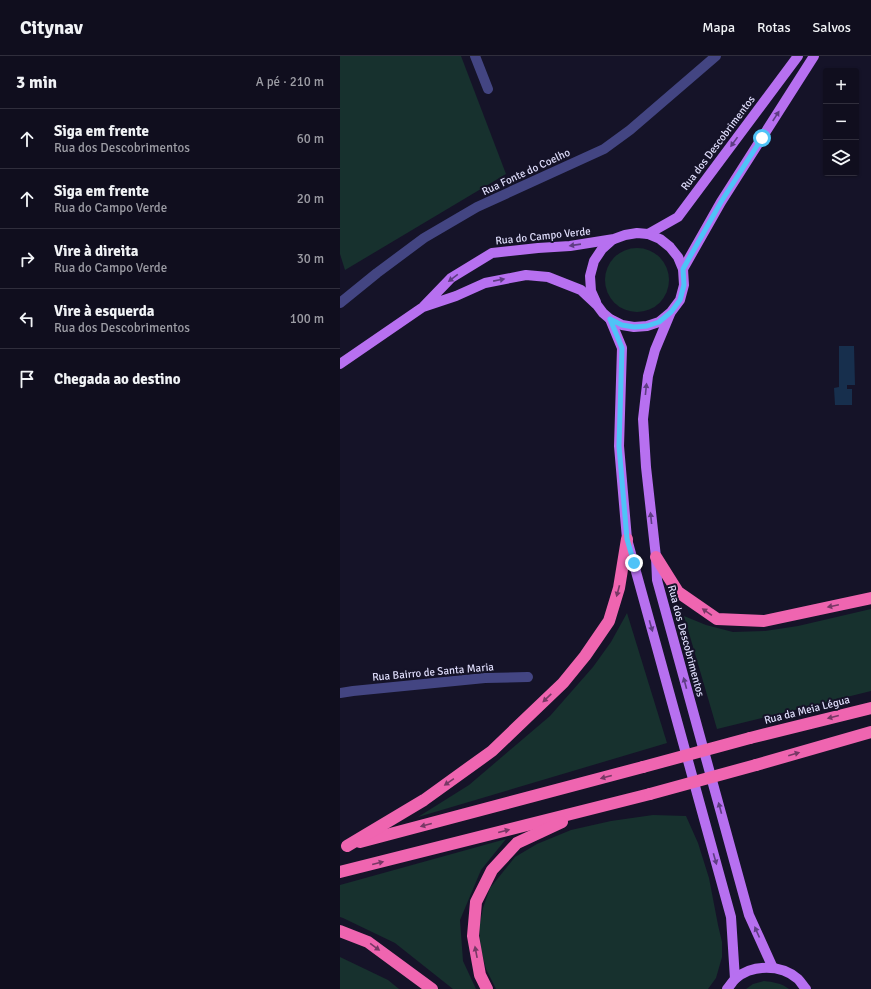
<!DOCTYPE html>
<html lang="pt">
<meta charset="utf-8">
<style>
body{margin:0;font-family:Signika,sans-serif;background:#1e1c2b;color:#f1f3f6}
.controls{position:absolute;right:12px;top:12px;display:grid;overflow:hidden;border-radius:4px;box-shadow:0 1px 3px #0004}
.controls button{width:36px;height:36px;display:grid;place-items:center;padding:0;border:0;border-bottom:1px solid #302e3c;background:#100e1e;color:#f1f3f6;font:20px sans-serif}
.stop{position:absolute;width:12px;height:12px;margin:-9px;border:3px solid #4fc3f7;border-radius:50%;background:#fff}
.stop.end{background:#4fc3f7;border-color:#fff;box-shadow:0 1px 4px #0008}
.list{margin:0;padding:0;list-style:none}
h2{display:flex;justify-content:space-between;align-items:center;height:52px;margin:0;padding:0 16px;font-size:17px}
h2 small{font-size:13px;font-weight:400;color:#9c9ca4}
.list li{display:grid;grid-template-columns:26px 1fr auto;gap:12px;align-items:center;box-sizing:border-box;height:60px;padding:0 16px;border-top:1px solid #302e3c}
.list b{display:block;font-size:15px;white-space:nowrap}
.list p{margin:0;font-size:13px;white-space:nowrap;color:#9c9ca4}
.list em{font-size:13px;font-style:normal;color:#9c9ca4}
.icon{flex:none;width:22px;height:22px;fill:none;stroke:currentColor;stroke-width:2;stroke-linecap:round;stroke-linejoin:round}
.map{position:relative;flex:none;width:531px;height:933px;overflow:hidden}
header{display:flex;align-items:center;gap:24px;box-sizing:border-box;height:56px;padding:0 20px;background:#100e1e;border-bottom:1px solid #302e3c}
header strong{font-size:19px}
nav{display:flex;gap:22px;margin-inline-start:auto;font-size:14px}
main{display:flex}
aside{flex:1;background:#100e1e}
.map>svg:first-child{display:block}
</style>
<header>
<strong>Citynav</strong>
<nav><a>Mapa</a><a>Rotas</a><a>Salvos</a></nav>
</header>
<main>
<aside>
<h2>3 min<small>A pé · 210 m</small></h2>
<ul class="list">
<li><svg class="icon" aria-label="ahead" viewBox="0 0 24 24"><path d="M12 20V5M6 11l6-6 6 6"/></svg><div><b>Siga em frente</b><p>Rua dos Descobrimentos</p></div><em>60 m</em></li>
<li><svg class="icon" aria-label="ahead" viewBox="0 0 24 24"><path d="M12 20V5M6 11l6-6 6 6"/></svg><div><b>Siga em frente</b><p>Rua do Campo Verde</p></div><em>20 m</em></li>
<li><svg class="icon" aria-label="right" viewBox="0 0 24 24"><path d="M7 20v-9h11M14 6l5 5-5 5"/></svg><div><b>Vire à direita</b><p>Rua do Campo Verde</p></div><em>30 m</em></li>
<li><svg class="icon" aria-label="left" viewBox="0 0 24 24"><path d="M17 20v-9H6M10 6l-5 5 5 5"/></svg><div><b>Vire à esquerda</b><p>Rua dos Descobrimentos</p></div><em>100 m</em></li>
<li><svg class="icon" aria-label="arrive" viewBox="0 0 24 24"><path d="M6 21V4h12l-3 4 3 4H6"/></svg><div><b>Chegada ao destino</b></div></li>
</ul>
</aside>
<div class="map">
<svg width="531" height="933" viewBox="0 0 531 933">
<rect width="100%" height="100%" fill="#151328"/>
<!-- green -->
<g fill="#17312e">
<path d="M0,0H121L166,118L5,214L0,198Z"/>
<circle cx="297" cy="224" r="32"/>
<path d="M531,553V635L377,673L344,560L366,569L393,576L425,575L458,570Z"/>
<path d="M287,557L327,687L78,761L129,729L210,660L253,611L271,586Z"/>
<path d="M313,759L346,760L358,787L369,822L378,869L382,886V901L376,922L368,933H156L146,913L141,894L139,872L143,852L150,832L175,801L197,788L231,774L271,765Z"/>
<path d="M166,783L141,814L120,864L123,905L136,933H113L55,887L3,862L0,861V829Z"/>
<path d="M0,901L48,924L59,933H0Z"/>
<path d="M424,925C433,926 441,927 449,933H406L413,928Z"/>
</g>
<!-- water -->
<path fill="#172f4d" d="M499,290H514L515,329H507V333H512V349H495L494,332L499,331Z"/>
<g fill="none" stroke-linecap="round" stroke-linejoin="round">
<!-- minor -->
<g stroke="#434582" stroke-width="10">
<path d="M135,0L148,33"/>
<path d="M0,247L37,217L84,182L137,151L264,93L290,74L376,0"/>
<path d="M0,637L13,635L145,622L188,621"/>
</g>
<!-- major -->
<g stroke="#b770f0" stroke-width="10">
<path d="M308,178L338,161L458,0"/>
<path d="M343,213L381,146L474,0"/>
<path d="M256,246L251,235L250,220L254,205L262,193L272,184"/>
<path d="M330,258L315,294L308,320L303,363L306,411L316,501L317,524L409,859L433,912"/>
<path d="M270,263L282,292L279,390L287,483L391,861L395,923"/>
<path d="M0,308L83,251L111,222L152,197L198,192L230,190L274,183L285,179L297,177L308,178L320,183L330,191L338,201L343,213L344,229L340,244L331,256L319,266L307,270L294,271L282,269L270,263L263,257L257,249L241,234L208,221L186,219L145,227L116,240L83,251"/>
<path d="M387,933C390,930 392,926 395,923C412,908 441,908 458,923C461,926 463,930 466,933"/>
</g>
<!-- highway -->
<g stroke="#ef65b0" stroke-width="12">
<path d="M316,501L338,536L377,563L424,565L531,542"/>
<path d="M410,682L531,652"/>
<path d="M416,709L531,676"/>
<path d="M20,786L303,711"/>
<path d="M7,790L84,744L152,695L223,627L245,600L269,565L279,532L287,483"/>
<path d="M0,816L310,738"/>
<path d="M0,875L28,886L92,933"/>
<path d="M147,933L140,919L133,880L136,846L152,814L177,787L222,766"/>
</g>
<!-- highway-bridge -->
<g stroke="#ef65b0" stroke-width="12">
<path d="M303,711L410,682"/>
<path d="M310,738L416,709"/>
</g>
</g>
<!-- one-way arrows -->
<defs><path id="oneway-solid" d="M-6-.8H1V-3.2L6.5 0L1 3.2V.8H-6Z"/></defs>
<g fill="#5e3d82">
<use href="#oneway-solid" transform="translate(436 60) rotate(-57)"/>
<use href="#oneway-solid" transform="translate(394 86) rotate(126)"/>
<use href="#oneway-solid" transform="translate(235 189) rotate(172)"/>
<use href="#oneway-solid" transform="translate(113 222) rotate(143)"/>
<use href="#oneway-solid" transform="translate(159 224) rotate(-11)"/>
<use href="#oneway-solid" transform="translate(306 333) rotate(-84)"/>
<use href="#oneway-solid" transform="translate(311 462) rotate(-96)"/>
<use href="#oneway-solid" transform="translate(311 570) rotate(74)"/>
<use href="#oneway-solid" transform="translate(345 627) rotate(-105)"/>
<use href="#oneway-solid" transform="translate(380 752) rotate(-105)"/>
<use href="#oneway-solid" transform="translate(375 803) rotate(74)"/>
<use href="#oneway-solid" transform="translate(417 876) rotate(-114)"/>
</g>
<g fill="#773865">
<use href="#oneway-solid" transform="translate(278 535) rotate(105)"/>
<use href="#oneway-solid" transform="translate(493 550) rotate(168)"/>
<use href="#oneway-solid" transform="translate(367 556) rotate(-145)"/>
<use href="#oneway-solid" transform="translate(207 642) rotate(136)"/>
<use href="#oneway-solid" transform="translate(493 661) rotate(166)"/>
<use href="#oneway-solid" transform="translate(454 698) rotate(-16)"/>
<use href="#oneway-solid" transform="translate(266 721) rotate(165)"/>
<use href="#oneway-solid" transform="translate(109 726) rotate(145)"/>
<use href="#oneway-solid" transform="translate(86 769) rotate(165)"/>
<use href="#oneway-solid" transform="translate(164 775) rotate(-14)"/>
<use href="#oneway-solid" transform="translate(38 807) rotate(-14)"/>
<use href="#oneway-solid" transform="translate(35 891) rotate(36)"/>
<use href="#oneway-solid" transform="translate(136 896) rotate(-101)"/>
</g>
<g fill="none" stroke-linecap="round" stroke-linejoin="round">
<!-- route -->
<path stroke="#4fc3f7" stroke-width="5" d="M294,507L287,483L279,390L282,292L270,263L282,269L294,271L307,270L319,266L331,256L340,244L344,229L343,213L381,146L422,82"/>
</g>
<g text-anchor="middle" dominant-baseline="central" stroke-width="4" stroke-linejoin="round" paint-order="stroke">
<!-- street labels -->
<g font-size="11" fill="#dfddfb" stroke="#151328">
<text transform="translate(378 87) rotate(-53)">Rua dos Descobrimentos</text>
<text transform="translate(186 116) rotate(-25)">Rua Fonte do Coelho</text>
<text transform="translate(203 180) rotate(-6)">Rua do Campo Verde</text>
<text transform="translate(346 585) rotate(75)">Rua dos Descobrimentos</text>
<text transform="translate(93 616) rotate(-5)">Rua Bairro de Santa Maria</text>
<text transform="translate(467 654) rotate(-14)">Rua da Meia Légua</text>
</g>
</g>
</svg>
<div class="controls">
<button>+</button>
<button>−</button>
<button><svg class="icon" aria-label="layers" viewBox="0 0 24 24"><path d="M12 4l9 5-9 5-9-5zM3 14l9 5 9-5"/></svg></button>
</div>
<div class="stop" style="left:422px;top:82px"></div>
<div class="stop end" style="left:294px;top:507px"></div>
</div>
</main>
